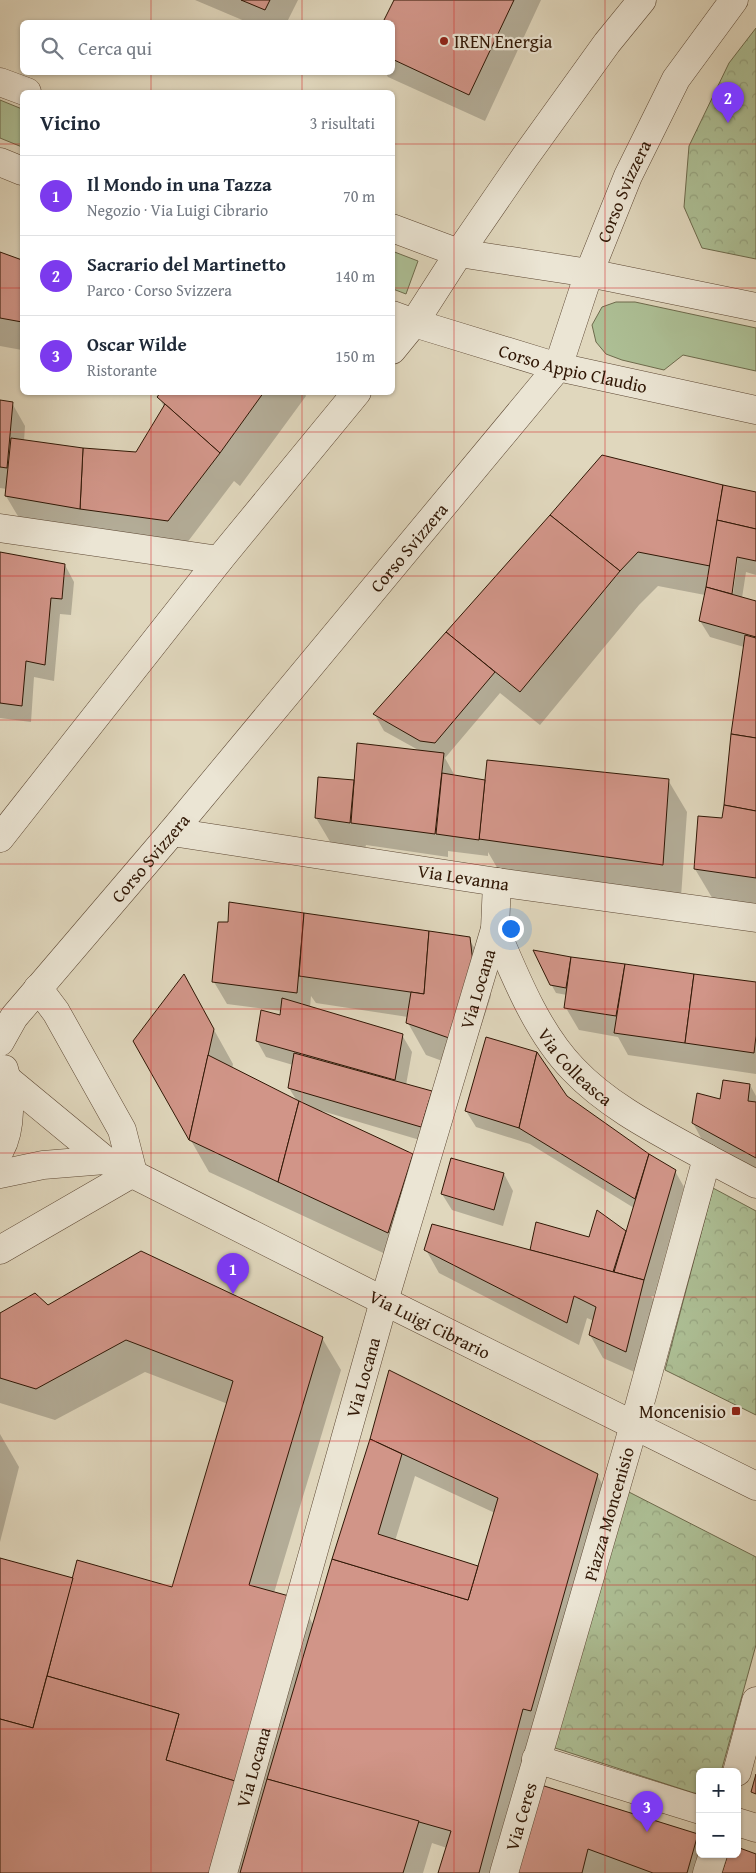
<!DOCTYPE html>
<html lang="it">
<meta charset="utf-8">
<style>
body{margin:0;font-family:"Gentium Book Plus",serif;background:#f2f2f3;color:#1f2937}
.controls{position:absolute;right:15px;bottom:15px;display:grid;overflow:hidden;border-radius:8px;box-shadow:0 1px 4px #0004}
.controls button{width:45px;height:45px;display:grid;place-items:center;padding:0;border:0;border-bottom:1px solid #e0e1e3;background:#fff;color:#1f2937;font:25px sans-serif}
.you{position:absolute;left:510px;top:928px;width:18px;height:18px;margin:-12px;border:4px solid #fff;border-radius:50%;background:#1a73e8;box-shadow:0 0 0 8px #1a73e833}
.badge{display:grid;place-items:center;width:32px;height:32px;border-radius:50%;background:#7c3aed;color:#fff;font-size:16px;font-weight:700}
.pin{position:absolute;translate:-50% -41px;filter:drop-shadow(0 1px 2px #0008)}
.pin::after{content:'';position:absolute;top:26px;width:18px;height:15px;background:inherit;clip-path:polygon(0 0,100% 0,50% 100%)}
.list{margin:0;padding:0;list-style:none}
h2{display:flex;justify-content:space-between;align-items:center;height:65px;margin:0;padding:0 20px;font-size:21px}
h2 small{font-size:16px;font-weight:400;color:#747a83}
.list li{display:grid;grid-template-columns:32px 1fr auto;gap:15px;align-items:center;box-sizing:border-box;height:80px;padding:0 20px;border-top:1px solid #e0e1e3}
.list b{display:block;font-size:19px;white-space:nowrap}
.list p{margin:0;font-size:16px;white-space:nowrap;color:#747a83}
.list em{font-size:16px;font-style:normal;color:#747a83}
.icon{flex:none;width:28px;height:28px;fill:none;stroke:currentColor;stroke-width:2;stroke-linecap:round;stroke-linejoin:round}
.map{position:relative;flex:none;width:756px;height:1873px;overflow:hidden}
.search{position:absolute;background:#fff;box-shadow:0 1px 4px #0004;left:20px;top:20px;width:375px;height:55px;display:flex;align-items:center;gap:12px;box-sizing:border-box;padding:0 18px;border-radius:8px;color:#747a83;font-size:19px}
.panel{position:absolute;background:#fff;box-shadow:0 1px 4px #0004;left:20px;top:90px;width:375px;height:305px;border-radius:8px}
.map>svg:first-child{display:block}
</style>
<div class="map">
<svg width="756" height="1873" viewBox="0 0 756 1873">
<defs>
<pattern id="park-crowns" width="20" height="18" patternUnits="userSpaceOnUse" patternTransform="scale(1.25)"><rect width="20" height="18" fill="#adbf95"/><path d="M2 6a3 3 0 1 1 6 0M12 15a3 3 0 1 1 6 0" fill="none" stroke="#95a37f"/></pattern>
</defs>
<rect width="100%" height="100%" fill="#e0d7bd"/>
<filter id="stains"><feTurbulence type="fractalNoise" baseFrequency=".004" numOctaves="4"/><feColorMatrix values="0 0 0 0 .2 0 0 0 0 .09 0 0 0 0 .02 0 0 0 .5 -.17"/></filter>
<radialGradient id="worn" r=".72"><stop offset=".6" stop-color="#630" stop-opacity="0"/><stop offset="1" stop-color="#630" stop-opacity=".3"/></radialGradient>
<!-- grass -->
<g fill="#adbf95" stroke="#6e6b4d">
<path d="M0,100L22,109V147L0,138Z"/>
<path d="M392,251L418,261L406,294L393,289Z"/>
<path d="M616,302H635L756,328V371L683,355L664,370L622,360L606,354L596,342L592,325L602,307Z"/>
</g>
<!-- park -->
<g fill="url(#park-crowns)" stroke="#6e6b4d">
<path d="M756,28V259L702,248L684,207L689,146L729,63Z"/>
<path d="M713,1188L756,1211V1415L665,1370Z"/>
<path d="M625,1490L756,1557V1645L721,1772H700V1795L549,1746Z"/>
</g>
<!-- shadow -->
<g fill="#0003" fill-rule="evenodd">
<path d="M195,0H298L287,22H247Z"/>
<path d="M395,0H541L485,121L388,77L385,72H392V22H385Z"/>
<path d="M0,253L22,262V350L0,346Z"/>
<path d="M163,392H304L306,396L240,486L234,481L183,548L22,523L6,496L7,489L0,488V402L12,403L25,426L24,441L83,449L137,453L164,407L159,397Z"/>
<path d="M756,493V575L746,572L742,598L756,602V907L714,901L695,869L723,819L744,647L710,637L700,621L705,595L658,586L639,605L540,725L500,693L445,758L455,776L484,781L668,780L687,812L681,897L499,871L488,852V856L448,851V857L366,845L365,849L332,845L316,818L353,781L355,784L422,752L384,731L375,715L451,637L448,632ZM736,557H738L732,601L730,600Z"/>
<path d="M0,554L65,565L74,582L71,615L60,614L54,681L34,677L31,722L0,718Z"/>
<path d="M230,904L469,939L488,971L491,996L467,1070L426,1055L408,1023V1017L316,1003L311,996L310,1008L402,1035L412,1052L406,1085L432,1092L441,1108L430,1143L322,1111V1113L412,1154L431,1187L407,1264L209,1172L134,1041L203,1010L233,1064L232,1069L297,1101L289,1088L293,1065L266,1057L257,1041L281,1016L282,1011L227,1004L214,982L229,924Z"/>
<path d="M570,958L572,961V958L756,984V1074L628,1055L618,1037L579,1030L566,1008L567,995L556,993L551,984Z"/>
<path d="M750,1085L756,1096V1168L702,1140L693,1123L721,1101Z"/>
<path d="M566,1097L649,1156L675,1171L684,1187L654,1296H651L656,1304L639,1374L603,1358L590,1335L594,1321L587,1318L579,1345L439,1273L426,1250L533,1252L589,1239L598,1212L627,1233L634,1208L530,1144L476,1127L466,1111Z"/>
<path d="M504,1174L513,1191L503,1226L452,1210L442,1194Z"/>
<path d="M47,1307L322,1338L341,1370L274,1593L299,1600L314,1626L371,1439L597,1475L610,1498L498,1873H440L447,1848L432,1843L423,1873H0V1559L74,1579L173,1589L228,1404L145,1372L55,1420L0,1403V1314ZM415,1476L495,1513L479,1567L395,1541Z"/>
<path d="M0,1434L19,1467L0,1542Z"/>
<path d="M542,1787L697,1835L700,1840V1854L710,1873H518Z"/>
</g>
<!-- building -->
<g fill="#d19588" stroke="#301705">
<path d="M241,0H270L265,10Z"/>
<path d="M394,0H514L469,95L392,59V22H383Z"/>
<path d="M0,252L22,260V322L0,318Z"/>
<path d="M161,392H264L220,453L157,397Z"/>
<path d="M0,400L13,402L7,468L0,467Z"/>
<path d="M165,404L220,453L168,521L80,509L83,448L136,452Z"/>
<path d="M11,438L83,448L80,509L5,496Z"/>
<path d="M602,455L723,485L710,566L638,552L620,571L550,515Z"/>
<path d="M723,485L756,492V529L717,520Z"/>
<path d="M550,515L620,571L520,692L446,632Z"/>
<path d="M717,520L756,529V561L737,557L732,594L706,587Z"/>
<path d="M0,552L65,564L62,599L51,598L45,665L26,661L22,706L0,703Z"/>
<path d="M706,587L756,601V637L699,621Z"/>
<path d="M446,632L495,672L435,743L420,741L373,714Z"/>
<path d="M745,635L756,638V738L731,734Z"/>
<path d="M731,734L756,738V811L724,805Z"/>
<path d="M357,743L444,753L435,834L351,823Z"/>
<path d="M487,760L669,779L663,865L479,839Z"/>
<path d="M442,773L485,780L479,840L436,834Z"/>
<path d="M318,777L354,780L350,823L315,818Z"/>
<path d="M724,805L756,811V878L694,869L698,816L722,818Z"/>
<path d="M229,902L304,913L297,993L212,982L218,922H228Z"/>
<path d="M304,913L429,931L424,994L299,976Z"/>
<path d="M429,931L470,937L473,963L449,1038L406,1023L411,992L424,994Z"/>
<path d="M533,950L571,957L566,988L550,985Z"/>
<path d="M571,957L625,964L616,1016L564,1008Z"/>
<path d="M625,964L694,974L685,1043L614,1033Z"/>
<path d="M184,974L214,1029L189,1140L133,1041Z"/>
<path d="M694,974L756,982V1036L754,1053L685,1043Z"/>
<path d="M282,998L403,1034L395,1080L256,1041L261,1010L280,1015Z"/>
<path d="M486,1037L537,1052L519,1128L465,1111Z"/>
<path d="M537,1052L567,1096L649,1154L635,1199L519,1128Z"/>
<path d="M294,1053L432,1091L421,1127L288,1088Z"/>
<path d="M208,1055L299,1101L278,1182L189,1140Z"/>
<path d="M723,1080L750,1084L748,1101L756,1102V1158L692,1123L697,1093L720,1099Z"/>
<path d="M299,1101L413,1154L388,1233L278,1182Z"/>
<path d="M649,1154L676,1170L644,1280L614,1272Z"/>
<path d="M451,1158L504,1173L494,1210L441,1194Z"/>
<path d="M597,1210L626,1231L613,1272L530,1250L536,1222L589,1237Z"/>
<path d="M432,1224L644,1280L626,1352L589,1335L596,1307L574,1296L567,1323L424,1250Z"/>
<path d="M141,1251L323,1337L249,1585L300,1599L248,1785L166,1760L179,1714L47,1676L77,1560L172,1587L233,1381L126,1340L36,1389L0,1378V1313L35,1293L48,1305Z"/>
<path d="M389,1370L598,1474L531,1711L523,1709L479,1873H438L451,1831L267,1779L332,1559L468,1600L498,1498L370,1439Z"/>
<path d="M370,1439L402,1454L378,1534L478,1566L468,1600L332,1559Z"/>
<path d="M0,1558L73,1578L33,1728L0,1719Z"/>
<path d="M47,1676L179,1714L166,1760L248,1785L223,1873H0V1719L33,1728Z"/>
<path d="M756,1774V1794L751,1792Z"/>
<path d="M267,1779L419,1821L403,1873H240Z"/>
<path d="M541,1785L698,1834L687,1873H653L588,1849L582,1873H517Z"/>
<path d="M737,1847L756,1854V1873H722L728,1854H737Z"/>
</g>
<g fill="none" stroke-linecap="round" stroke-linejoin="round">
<defs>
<g id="pedestrian">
<path d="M737,1822L756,1828"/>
<path d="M707,1873L713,1854"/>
</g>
<g id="minor">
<path d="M0,528L219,560"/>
<path id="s1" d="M172,832L497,882L756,918"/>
<path id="s2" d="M495,929C515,976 537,1032 573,1069C610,1108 660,1132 707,1158"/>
<path d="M0,1250L133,1173L122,1130L56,1012L38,988"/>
<path d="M536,1759L700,1810"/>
<path d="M737,1772L756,1701"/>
<path id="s3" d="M223,1873L384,1301L495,929L497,882"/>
<path id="s4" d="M504,1873L634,1425L707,1158L756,1184"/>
</g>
<g id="tertiary">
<path d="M0,82L27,92"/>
<path d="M0,162L22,171"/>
<path d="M392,228L459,253L589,273L756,307"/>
<path id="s5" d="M392,315L414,323L558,367L756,410"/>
<path d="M392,350L414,323L459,253L525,157L607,43L642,0"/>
<path d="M0,838L219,560L357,392"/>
<path id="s6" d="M0,1042L14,1017L172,832L558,367L589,273L628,176L676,79L734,0"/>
<path id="s7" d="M7,1079L105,1160L384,1301L756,1486"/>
<path d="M0,1150C12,1129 11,1091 4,1069"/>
<path d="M0,1174L43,1165L105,1160"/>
</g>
</defs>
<!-- pedestrian casing -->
<use href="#pedestrian" stroke="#5c4733" stroke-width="29"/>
<!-- minor casing -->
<use href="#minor" stroke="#5c4733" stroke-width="29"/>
<!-- tertiary casing -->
<use href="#tertiary" stroke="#5c4733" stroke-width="29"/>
<!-- pedestrian -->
<use href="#pedestrian" stroke="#ebe5d4" stroke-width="28"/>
<!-- minor -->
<use href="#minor" stroke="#ebe5d4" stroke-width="28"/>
<!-- tertiary -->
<use href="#tertiary" stroke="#ebe5d4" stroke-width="28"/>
</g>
<!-- grid -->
<path fill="none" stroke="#d62828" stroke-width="1" stroke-opacity="0.55" d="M151,0V22M302,0V22M454,0V1873M605,0V1873M151,72V92M302,72V92M0,144H22M392,144H756M0,288H22M392,288H756M151,392V1873M302,392V1873M0,432H756M0,576H756M0,720H756M0,864H756M0,1009H756M0,1153H756M0,1297H756M0,1441H756M0,1585H756M0,1729H756"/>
<!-- markers -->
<g fill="#8f2418" stroke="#ebe5d4" stroke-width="2">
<circle cx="444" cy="41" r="5"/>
<rect x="731" y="1406" width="10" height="10" rx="2.5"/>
</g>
<g text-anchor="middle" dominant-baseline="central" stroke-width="4.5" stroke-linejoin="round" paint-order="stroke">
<!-- poi labels -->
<g font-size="18" fill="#301705" stroke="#ebe5d4" text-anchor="start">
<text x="454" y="41">IREN Energia</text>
<text x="726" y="1411" text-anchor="end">Moncenisio</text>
</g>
<!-- street labels -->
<g font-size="18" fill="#301705" stroke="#ebe5d4">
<text stroke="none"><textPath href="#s6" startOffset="1064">Corso Svizzera</textPath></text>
<text stroke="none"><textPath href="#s5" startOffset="189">Corso Appio Claudio</textPath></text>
<text stroke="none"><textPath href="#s6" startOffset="642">Corso Svizzera</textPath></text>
<text stroke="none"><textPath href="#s6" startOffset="238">Corso Svizzera</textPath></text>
<text stroke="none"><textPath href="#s1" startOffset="295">Via Levanna</textPath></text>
<text stroke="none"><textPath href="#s3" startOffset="920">Via Locana</textPath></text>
<text stroke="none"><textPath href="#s2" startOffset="161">Via Colleasca</textPath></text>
<text stroke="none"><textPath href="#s7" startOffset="491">Via Luigi Cibrario</textPath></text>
<text stroke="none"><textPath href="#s3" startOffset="515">Via Locana</textPath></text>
<text stroke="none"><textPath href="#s4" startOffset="374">Piazza Moncenisio</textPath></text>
<text stroke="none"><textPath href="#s3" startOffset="110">Via Locana</textPath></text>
<text stroke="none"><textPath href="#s4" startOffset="59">Via Ceres</textPath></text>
</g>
</g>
<rect width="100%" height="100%" filter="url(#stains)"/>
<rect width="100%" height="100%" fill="url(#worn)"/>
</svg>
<div class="controls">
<button>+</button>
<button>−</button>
</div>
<div class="you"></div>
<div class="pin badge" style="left:233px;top:1294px">1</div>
<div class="pin badge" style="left:728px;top:123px">2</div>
<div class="pin badge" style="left:647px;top:1832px">3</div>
<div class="search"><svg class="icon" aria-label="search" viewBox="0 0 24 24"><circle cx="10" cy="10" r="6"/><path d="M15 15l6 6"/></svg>Cerca qui</div>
<section class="panel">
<h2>Vicino<small>3 risultati</small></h2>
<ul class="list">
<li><span class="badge">1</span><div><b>Il Mondo in una Tazza</b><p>Negozio · Via Luigi Cibrario</p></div><em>70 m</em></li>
<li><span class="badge">2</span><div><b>Sacrario del Martinetto</b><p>Parco · Corso Svizzera</p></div><em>140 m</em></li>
<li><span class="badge">3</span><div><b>Oscar Wilde</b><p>Ristorante</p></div><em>150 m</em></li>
</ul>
</section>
</div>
